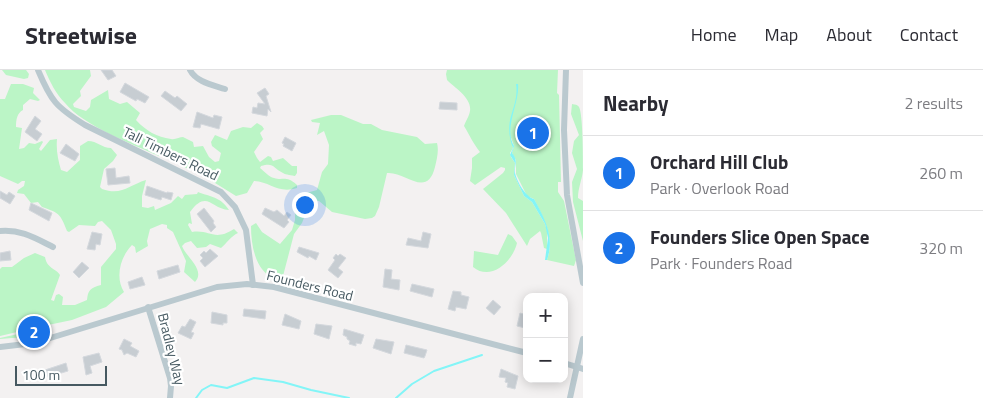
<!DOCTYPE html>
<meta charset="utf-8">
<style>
body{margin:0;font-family:"Titillium Web",sans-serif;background:#f2f2f3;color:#2b2b33}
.controls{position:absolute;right:15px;bottom:15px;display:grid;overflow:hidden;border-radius:10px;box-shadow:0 2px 12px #0003}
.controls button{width:45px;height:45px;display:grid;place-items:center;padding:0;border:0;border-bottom:1px solid #e1e1e2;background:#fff;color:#2b2b33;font:25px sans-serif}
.scale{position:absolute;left:15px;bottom:12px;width:92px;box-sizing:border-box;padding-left:5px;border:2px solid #465961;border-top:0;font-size:14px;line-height:18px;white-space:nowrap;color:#465961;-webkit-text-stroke:4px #fff;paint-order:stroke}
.you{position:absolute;left:304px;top:134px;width:18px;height:18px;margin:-12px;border:4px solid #fff;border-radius:50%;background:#1a73e8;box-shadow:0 0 0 8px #1a73e833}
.badge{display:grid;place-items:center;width:32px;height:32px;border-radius:50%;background:#1a73e8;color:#fff;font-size:16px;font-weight:700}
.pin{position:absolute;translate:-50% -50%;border:2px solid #fff;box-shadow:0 1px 5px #0006}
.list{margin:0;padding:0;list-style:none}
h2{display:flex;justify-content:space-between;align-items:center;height:65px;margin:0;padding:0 20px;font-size:21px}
h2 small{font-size:16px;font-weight:400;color:#7c7c81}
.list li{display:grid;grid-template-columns:32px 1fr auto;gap:15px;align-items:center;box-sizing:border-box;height:75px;padding:0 20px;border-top:1px solid #e1e1e2}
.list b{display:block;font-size:19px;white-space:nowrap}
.list p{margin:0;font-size:16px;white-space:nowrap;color:#7c7c81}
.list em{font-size:16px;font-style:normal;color:#7c7c81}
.map{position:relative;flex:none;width:583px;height:328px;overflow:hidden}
header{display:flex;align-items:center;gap:30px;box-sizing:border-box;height:70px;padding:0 25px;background:#fff;border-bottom:1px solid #e1e1e2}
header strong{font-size:24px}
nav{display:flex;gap:28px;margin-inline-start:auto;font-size:18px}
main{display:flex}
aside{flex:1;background:#fff}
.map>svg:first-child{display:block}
</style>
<header>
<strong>Streetwise</strong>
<nav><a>Home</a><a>Map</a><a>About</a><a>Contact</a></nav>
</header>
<main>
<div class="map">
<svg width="583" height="328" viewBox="0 0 583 328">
<rect width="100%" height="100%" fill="#f3f1f1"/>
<!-- green -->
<g fill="#bbf5c6">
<path d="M2,0H26L29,4L28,8L24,9L6,5Z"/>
<path d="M45,0H90L91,6L80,21L81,26L73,34L74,37L86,41L90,37L91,30L108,20L109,29L120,34L127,32L140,43L136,50C146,61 157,67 171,69C175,70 180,67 183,67L193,72L194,77L203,76L209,87L215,92L219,91L221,83L212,76L211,72L215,65L227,70L231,61L243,57L251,58L257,53L262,56L264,59L260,63L263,69L254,82L257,88L260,92L268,86L271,87L273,91L283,88L292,96H297V103L295,106C292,105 286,105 283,103C273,98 274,92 261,96L260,98C264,101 269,107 274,108C283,111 286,105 297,115V118C278,124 271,112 254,111L247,123L236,126L199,103L184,97L170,85L159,86C132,74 84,56 65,33C56,24 50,12 45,0Z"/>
<path d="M447,0H558L557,23L559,25L561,112H558V122L564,131L576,190L574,196L547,190C555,167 544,149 534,129L527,126L516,104V90L512,83L514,76L510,65L513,78L510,83L511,87L515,93L514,105L524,126L532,132L545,154L547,161V179L544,178L541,163L540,161L530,169L527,176L506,143L483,119L503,103L505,100V98L501,97L475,115L470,111L472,98V88L480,82C473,73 470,66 464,56C466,50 469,47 470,41C472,28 455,18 447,10L446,4Z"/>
<path d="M11,14H23L34,18L33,23L40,30L38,31L30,29L23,35V40C17,43 16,50 16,57L22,58L19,79L24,78L29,73L35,74L42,71L43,72L39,79L41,81L50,70L57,69C56,80 58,90 61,100L67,102L80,90V76L88,71C97,71 102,78 111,78L117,85L113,91L104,99L100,117L102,119C122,126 129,115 146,110L142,126V137L148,138L154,136L155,140L171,133L178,126L182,129L185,125L197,124L198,122C211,127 221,127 229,140C211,139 207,119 190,142L192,154L189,153L188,155L192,162C210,159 214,172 234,159L238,163C231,166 227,173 221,178L210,174L206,177L197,178L191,171L185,173L182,176C186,187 206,200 195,212L184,202L186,191L173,162L167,158V155L162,154L150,159L147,171L148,176L136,183L135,177L132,175C120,187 115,208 124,222L106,237L72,250L48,255V261L25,267L0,269V268L18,264L30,259L0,266V199L2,197H12L24,188L35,183L45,187C47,199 56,198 60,205L51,230L54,231L56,225L59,224L63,227L62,235H75L87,230C88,220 90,218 101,215V197L116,179V174L111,160L102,151L98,152L95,156L79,155L69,162L67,161C60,143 59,143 42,137L38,132L31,133L24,124L17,123L18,120L24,116L25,111H22L18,114L0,106V29H5Z"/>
<path d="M572,34C575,35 577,34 579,37C583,44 583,89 583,100C582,110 578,118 578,128L583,131V171L573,132L572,112L577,99L572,83L574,71L579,65L571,44Z"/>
<path d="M331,45H341L363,54H371L382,60L417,67L425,74L437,73C439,80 437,89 435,97C427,129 405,101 387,103L379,137L375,146L372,148L365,149L332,142L319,131H313L309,135L302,153L294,164L283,206L278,210C256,204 251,177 251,156L256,153L262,162L280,174L292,160L295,150V129L299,125L317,120L322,102L328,94L329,75L324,61L317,65L320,53L312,52L311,50Z"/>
<path d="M508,164L512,166L517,173C513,191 491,212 473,197L474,181L498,185Z"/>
</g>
<!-- water -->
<path fill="#83f5f7" d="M516,14H518C520,33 503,58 514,76L512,83C519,91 514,95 515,103C517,112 526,127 534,129C545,149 555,167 547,190H545L548,168L545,154L532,132L524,126L514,105L515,93L510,85L513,78C509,68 508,57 511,46C514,36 518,25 516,14Z"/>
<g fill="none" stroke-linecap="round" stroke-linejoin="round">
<!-- stream -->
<g stroke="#83f5f7" stroke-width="2">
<path d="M196,328L202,320L211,315L227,318L254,308L283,312L311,320L349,328"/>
<path d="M396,328L412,314L434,301L482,285"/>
</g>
</g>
<!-- building -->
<g fill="#c7cdd2" stroke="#d4d8dd">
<path d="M101,0H112L116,6L108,10Z"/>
<path d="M125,13L149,27L145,33L137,29L136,31L120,22Z"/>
<path d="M265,18L269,24L266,26L271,42L268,39L267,46L252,43L253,37L257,38L258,33L265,34L257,23Z"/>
<path d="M165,21L175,28L177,26L187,34L181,41L161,26Z"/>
<path d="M440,32L457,33V40L439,39Z"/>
<path d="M197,42L213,48L214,45L222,47L219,59L201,54L200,58L193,57Z"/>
<path d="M35,46L41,51L35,59L42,64L37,71L25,62Z"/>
<path d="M285,67L296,73L292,81L283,76L284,74L282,73Z"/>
<path d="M66,74L79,84L75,91L60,83Z"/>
<path d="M115,98L116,108L129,106L130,113L108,115L106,99Z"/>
<path d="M147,116L167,123V122L173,123L171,130L162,127L161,130L145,125Z"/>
<path d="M0,121L7,125L9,122L15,126L10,134L0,128Z"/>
<path d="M31,133L52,143L49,151L29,140Z"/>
<path d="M204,138L214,151L213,153L216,157L211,162L197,144Z"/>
<path d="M265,138L274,142L277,140L284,146L287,142L291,145L287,150L289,152L284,158L262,144Z"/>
<path d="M92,162L102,164L100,175L96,174L95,180L87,179Z"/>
<path d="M423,162L431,164L428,178L406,175L408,168L421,171Z"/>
<path d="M299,177L319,183L316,190L309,186L308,188L297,182Z"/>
<path d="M210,179L218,186L205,197L200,191L203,188L200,185L204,181L206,183Z"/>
<path d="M10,181L11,190L0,191V183Z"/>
<path d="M336,184L338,186L340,184L346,188L338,198L343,202L338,208L328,200L335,190L333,188Z"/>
<path d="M82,192L89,198L79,208L73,202Z"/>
<path d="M178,195L180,202L159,209L157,201Z"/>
<path d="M385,199L392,200L391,209L400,210L399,220L383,217Z"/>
<path d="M142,207L145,215L130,219L128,212Z"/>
<path d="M412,214L434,219L432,227L410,221Z"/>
<path d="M453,221L461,222V225L469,227L466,239L456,237L455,241L448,239Z"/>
<path d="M493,230L501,237L494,245L486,238Z"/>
<path d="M244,239L266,241L265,249L243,246Z"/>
<path d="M212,242L227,245V253H223V255L211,253Z"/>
<path d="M520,243L527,245L525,258L517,256Z"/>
<path d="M285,244L301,251L299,259L282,255Z"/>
<path d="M190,249L196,252L191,262L194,263L191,269L178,263L182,256L185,257Z"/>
<path d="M316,254L332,256L329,269L314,264Z"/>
<path d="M344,259L364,265L361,274L356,273V276L349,274L350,271L347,269V267L343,265Z"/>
<path d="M124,269L132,273L130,276L139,281L136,287L127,283L124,285L122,280L119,279Z"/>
<path d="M376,269L394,272L391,284L373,278Z"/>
<path d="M406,275L427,280L425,286L424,288L404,283Z"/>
<path d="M99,283L102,292L90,296L92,303L86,305L83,287Z"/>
<path d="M66,293L68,301L58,304L59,307L55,309L54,305L47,307L45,300Z"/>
<path d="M501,299L518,306L515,319L507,317L508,313L505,312L506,308L499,307Z"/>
</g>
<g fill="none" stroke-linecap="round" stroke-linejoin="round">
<!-- street -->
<g stroke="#bac9cf" stroke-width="6">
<path d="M38,0C51,31 56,37 85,55L221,122L235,137L246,160L253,215"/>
<path d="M190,0C196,12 213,15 225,19"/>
<path d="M566,0L564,60L567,125L583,213"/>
<path d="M0,161C20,159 35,168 53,177"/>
<path d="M148,237L170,308L171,316L170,328"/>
<path d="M0,277L34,273L217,217L247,214L274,217L527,283"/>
<path d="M564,293L583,299"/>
<path d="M570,328L583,269"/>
</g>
</g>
<g text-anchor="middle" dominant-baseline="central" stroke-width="4.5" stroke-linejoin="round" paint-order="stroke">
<!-- street labels -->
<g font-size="14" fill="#465961" stroke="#fff">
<text transform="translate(171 83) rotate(26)">Tall Timbers Road</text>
<text transform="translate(310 215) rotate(14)">Founders Road</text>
<text transform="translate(172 279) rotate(76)">Bradley Way</text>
</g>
</g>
</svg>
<div class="controls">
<button>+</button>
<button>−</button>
</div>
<div class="scale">100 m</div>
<div class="you"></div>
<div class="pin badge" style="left:533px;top:63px">1</div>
<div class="pin badge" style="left:34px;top:262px">2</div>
</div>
<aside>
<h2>Nearby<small>2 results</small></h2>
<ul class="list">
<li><span class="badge">1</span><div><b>Orchard Hill Club</b><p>Park · Overlook Road</p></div><em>260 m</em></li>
<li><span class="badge">2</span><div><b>Founders Slice Open Space</b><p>Park · Founders Road</p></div><em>320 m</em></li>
</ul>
</aside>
</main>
